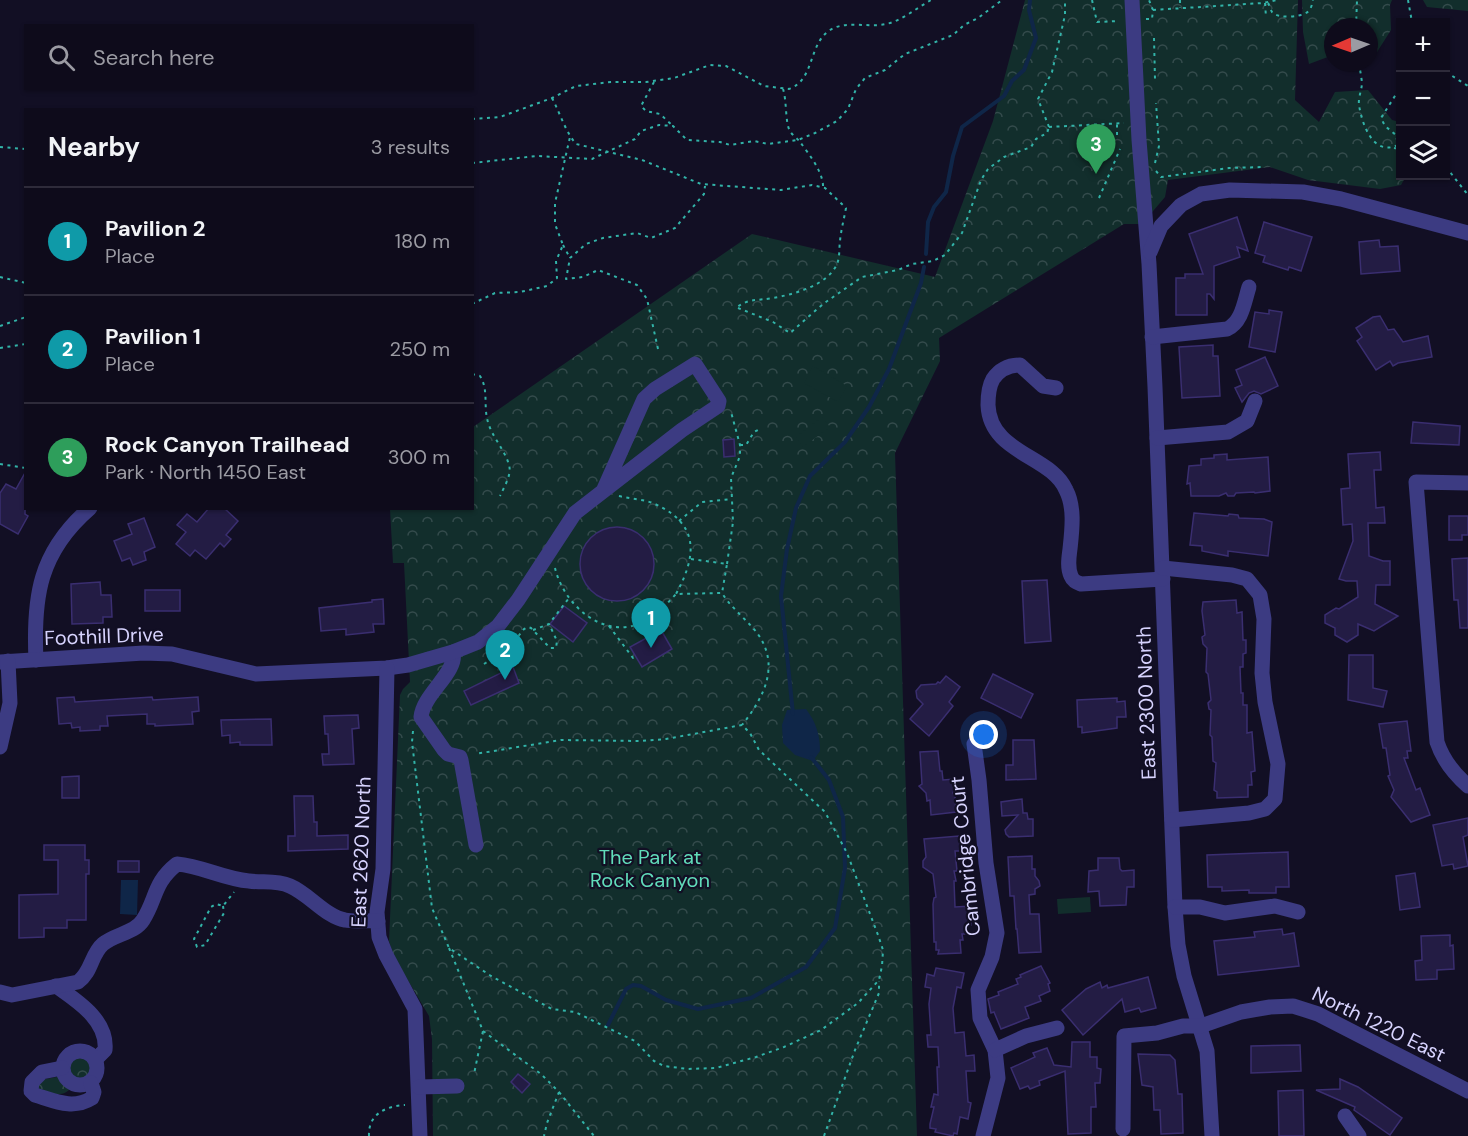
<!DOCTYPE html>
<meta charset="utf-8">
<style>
body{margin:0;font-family:"DM Sans",sans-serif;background:#1c1928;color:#f1f3f6}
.controls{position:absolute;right:18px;top:18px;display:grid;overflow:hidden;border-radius:0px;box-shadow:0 2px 4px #0004}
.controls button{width:54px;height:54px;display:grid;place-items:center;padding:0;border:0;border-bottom:2px solid #2e2b3a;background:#0e0b1b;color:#f1f3f6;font:30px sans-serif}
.compass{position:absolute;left:1324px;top:18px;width:54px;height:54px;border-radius:50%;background:#0e0b1b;box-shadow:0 2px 4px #0004;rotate:268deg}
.you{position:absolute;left:984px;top:735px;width:21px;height:21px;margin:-15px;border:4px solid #fff;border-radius:50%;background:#1a73e8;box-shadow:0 0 0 9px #1a73e833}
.badge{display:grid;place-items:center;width:39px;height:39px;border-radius:50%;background:#7c3aed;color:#fff;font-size:20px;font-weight:700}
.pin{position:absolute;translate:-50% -50px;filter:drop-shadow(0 2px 3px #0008)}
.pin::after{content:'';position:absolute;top:32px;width:21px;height:18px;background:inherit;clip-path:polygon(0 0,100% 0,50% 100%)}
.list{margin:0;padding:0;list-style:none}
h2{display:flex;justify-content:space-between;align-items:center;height:78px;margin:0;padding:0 24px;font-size:26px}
h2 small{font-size:20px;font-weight:400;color:#9b9ba3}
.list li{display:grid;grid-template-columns:39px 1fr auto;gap:18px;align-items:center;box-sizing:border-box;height:108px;padding:0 24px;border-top:2px solid #2e2b3a}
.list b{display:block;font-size:22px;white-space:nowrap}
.list p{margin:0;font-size:20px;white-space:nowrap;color:#9b9ba3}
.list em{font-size:20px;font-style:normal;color:#9b9ba3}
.icon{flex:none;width:33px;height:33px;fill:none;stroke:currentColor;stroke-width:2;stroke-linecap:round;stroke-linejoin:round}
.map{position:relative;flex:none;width:1468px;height:1136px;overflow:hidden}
.search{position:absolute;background:#0e0b1b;box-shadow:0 2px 4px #0004;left:24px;top:24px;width:450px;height:66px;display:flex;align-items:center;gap:15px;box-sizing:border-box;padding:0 21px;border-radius:0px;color:#9b9ba3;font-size:22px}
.panel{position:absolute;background:#0e0b1b;box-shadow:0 2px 4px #0004;left:24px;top:108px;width:450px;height:402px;border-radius:0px}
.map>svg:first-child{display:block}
</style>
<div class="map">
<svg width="1468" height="1136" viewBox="0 0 1468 1136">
<defs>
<pattern id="forest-crowns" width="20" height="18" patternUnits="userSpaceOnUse" patternTransform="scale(1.5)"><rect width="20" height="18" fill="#122e2c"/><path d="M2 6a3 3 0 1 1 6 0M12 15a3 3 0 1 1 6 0" fill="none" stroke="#344b4c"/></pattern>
</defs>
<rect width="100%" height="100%" fill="#120f24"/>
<!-- forest -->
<g fill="url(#forest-crowns)">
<path d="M1025,0H1298L1295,100L1319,122L1335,92L1368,90L1392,120L1400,122V176H1406L1401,185L1380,189L1308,180L1270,167L1168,180L1165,197L1142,224H1124L939,338L940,361L895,453L917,1136H433L432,1039L429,1016L393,955L389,941L400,695L403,689L410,682L404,563H393L390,509L472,508L473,427L752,234L935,277L993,121Z"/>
<path d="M1302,0H1392L1390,5L1391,30L1377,52H1369V27H1333V55L1309,64L1303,32Z"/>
<path d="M1423,0H1468V11L1427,7Z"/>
<circle cx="80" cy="1068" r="15"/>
<path d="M62,1076L73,1085C65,1098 55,1094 42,1092L38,1087L41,1080Z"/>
</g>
<!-- garden -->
<g fill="#122e2c">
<path d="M813,366L847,386L838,402L804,383Z"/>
<path d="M822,417L830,427L803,447L796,437Z"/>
<path d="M1090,897L1091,912L1058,914L1057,899Z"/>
</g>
<!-- water -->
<g fill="#0f2648">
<path d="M806,709C816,722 820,735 820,751L813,761L795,755L783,743L782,725L787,710Z"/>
<path d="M121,880H138L137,915L120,914Z"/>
</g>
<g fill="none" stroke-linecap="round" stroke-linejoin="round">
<!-- stream -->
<g stroke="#0f2648" stroke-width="4">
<path d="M926,254L928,222L934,207L946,192L953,156L962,127L1004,96L1012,81L1024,70L1036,38L1029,10L1030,0"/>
<path d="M793,714L781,596L787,549L796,508L810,476L845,442L869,407L889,369L921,283L924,267"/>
<path d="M608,1025L626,989L633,985L641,986L666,1000L698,1009L751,998L806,967L835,928L845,868L843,817L829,780L811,757"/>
</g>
</g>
<!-- building -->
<g fill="#231c44" stroke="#3a2e70" stroke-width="1.5">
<path d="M1237,217L1248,251L1237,247L1240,257L1214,266V299L1210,294H1207V315H1176V278H1185V274H1203L1189,234Z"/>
<path d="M1264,222L1312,237L1301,271L1289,267L1288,270L1263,262L1265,256L1255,253Z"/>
<path d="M1379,240L1380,247L1398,246L1400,271L1361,274L1359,242Z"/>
<path d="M1269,310L1282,312L1275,352L1249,347L1255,312L1269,314Z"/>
<path d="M1380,316L1388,330L1394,329L1403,342L1428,336L1432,357L1398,363L1393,366L1390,361L1376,370L1357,341L1362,337L1356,328L1373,317Z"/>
<path d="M1213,345V356H1218L1220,396L1182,398L1179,347Z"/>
<path d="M1265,357L1278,386L1261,394L1254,391L1249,393L1242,402L1235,388L1242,385L1236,370Z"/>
<path d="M1413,422L1460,426L1459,445L1411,443Z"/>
<path d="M734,439L735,456L724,457L723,440Z"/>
<path d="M1380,452L1381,470H1374L1376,508L1384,507L1385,523H1368L1369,556L1383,561H1390V585H1376L1375,604L1398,616L1374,631L1358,624V635L1347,642L1335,635V628L1325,623V615L1336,608L1339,609L1358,597L1357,581H1346L1339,579L1353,541L1352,524L1343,525L1341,489L1350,488L1348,454Z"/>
<path d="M1227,454V460L1268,457L1270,491L1255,493L1254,492L1236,493L1234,496H1228L1226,493L1219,496H1191L1190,483L1187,484L1189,466L1201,465V459L1214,458V455Z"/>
<path d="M26,471L25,514L28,516L18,534L0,524V493L6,484L16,489Z"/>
<path d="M209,508H224L238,521L226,535L231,539L224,547L220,543L206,559L195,550L190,556L176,544L186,532L177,525L187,514L197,522Z"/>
<path d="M1194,513L1228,516L1229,514L1238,515L1239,518L1264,519L1272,522L1268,556L1228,551V556L1202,551V546L1190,545Z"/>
<path d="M1449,516H1468V535H1462V540H1449Z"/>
<path d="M144,518L155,547L144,552L146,560L133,565L130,558L122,561L114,541L132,534L128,524Z"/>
<circle cx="617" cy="564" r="37"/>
<path d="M1468,558V628H1460L1458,600H1454L1452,559Z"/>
<path d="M1047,580L1051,641L1025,643L1022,581Z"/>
<path d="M100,582L101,595H111L112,617H103V623L72,624L71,584Z"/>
<rect x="145" y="590" width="35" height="21"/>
<path d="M383,599L384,624H373L374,632L346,635V629L321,631L319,608L372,602V600Z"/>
<path d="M1236,600L1237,613L1242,612L1243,640H1246V653L1243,654V667H1240L1241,693H1243V705H1247V733L1252,732L1255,771L1251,772L1252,785H1248V797L1217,798V792L1214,790L1216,763L1213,761L1212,737L1210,735L1211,710L1209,709L1208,703L1211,700L1208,674L1206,672L1207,648L1203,644L1202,637L1205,635L1202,611L1203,602Z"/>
<path d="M564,606L587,623L573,642L550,624Z"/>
<path d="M661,630L672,649L642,667L630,647Z"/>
<path d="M1349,655H1373V688L1387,691L1383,707L1348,700Z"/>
<path d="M513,667L519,683L471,705L464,691Z"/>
<path d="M993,674L1033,694L1021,718L981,698Z"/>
<path d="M946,676L960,687L949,702L953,706L929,736L910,719L923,704L917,698L916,691L921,685L936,684L938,682L940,683Z"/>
<path d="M74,697L75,702L152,697L153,700L198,697L199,711L192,712L193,724L155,726V724H147V714L107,716L108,726H100V730L80,731V727L72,728L71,723L59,724L57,698Z"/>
<path d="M1117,698V702L1125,701L1126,717H1117V728L1082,733V727H1078L1077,700Z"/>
<path d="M358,715L359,728L352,729L354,764L323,765L322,754H329L328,734H325L324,716Z"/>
<path d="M271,719L272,745H240V742L230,743V735L222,736L221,720Z"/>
<path d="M1407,721L1411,751H1407L1408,758H1404L1416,790L1420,788L1430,815L1411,822L1391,797L1394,790L1388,776L1390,775L1386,748H1383L1379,724Z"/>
<path d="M1013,740H1034L1036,779L1006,780V765H1013Z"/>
<path d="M938,751L940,771H942L943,780L955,779V788L953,793L955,797L956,812L931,815L930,800L927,801L926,793L919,786L922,784L920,752Z"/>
<path d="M79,776V798H62V777Z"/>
<path d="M294,796H313L314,822H317V836L348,835V849L288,851V836H295Z"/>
<path d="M1022,799L1023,813H1027L1028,819H1033V836L1009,837L1006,834L1005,830L1018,815L1002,816L1001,802Z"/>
<path d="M1468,818V835L1463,837L1468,866L1454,869L1453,864L1442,866L1433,825Z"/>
<path d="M959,836L961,851H955L957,871H954L956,881H954L955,907L971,906V925H966V934H962L963,940H960L961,953L938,954L939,950H936V942H934L933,904L934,898L936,897L933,874L923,867V861L926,857L924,839Z"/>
<path d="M44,845H85V860H89V874H86V920H67V928H44V937L19,938V895L58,894V860H44Z"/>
<path d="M1288,852L1289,887H1276V893H1249V890L1222,891V887H1208L1207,855Z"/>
<path d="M1032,856V869H1035V876L1039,881L1040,886L1035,889V894L1029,895L1030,914H1039L1041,952L1019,953L1017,929H1016L1014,896H1010L1008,857Z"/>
<path d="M1098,858H1119L1120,869L1122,871L1134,870V887H1127L1126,905L1100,906L1099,891L1088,892L1089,871L1098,870Z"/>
<rect x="118" y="861" width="21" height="11"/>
<path d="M1415,873L1420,907L1400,910L1396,876Z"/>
<path d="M1282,929L1283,935L1294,933L1299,966L1218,975L1214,941L1255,937L1254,932Z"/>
<path d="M1450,935V946L1453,945L1454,969L1437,970V979L1416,980L1415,961L1422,960L1421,936Z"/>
<path d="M1041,966L1050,983L1048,984L1050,991L1039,996L1041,1001L1025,1007L1029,1018L1001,1029L994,1012L991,1013L988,999L999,995L998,992L1018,984L1016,979L1021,977L1020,975Z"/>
<path d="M936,968L964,973L961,988L957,987L953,1008L955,1033L964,1032L966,1056L974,1055L975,1071H966L968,1102L971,1103L968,1119L960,1117L957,1134L954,1133L953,1136L935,1132L936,1129L930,1128V1124L934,1107H931L934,1094L938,1095L937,1067H939L938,1047H928L927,1035H931L929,1004L931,988L925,987L927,974L934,976Z"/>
<path d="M1148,977L1156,1008L1141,1012L1139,1008L1125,1012L1122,999L1083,1035L1062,1010L1086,989L1100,982L1102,988L1107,985L1108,988Z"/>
<path d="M1072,1042H1090V1057H1097V1068L1101,1069L1100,1083H1095L1096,1107H1091V1133L1068,1134L1065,1071L1039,1081L1040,1085L1030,1089L1028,1086L1020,1089L1011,1068L1035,1057L1033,1053L1047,1048L1054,1065L1071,1067Z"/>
<path d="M1300,1045L1301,1071L1251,1073V1046Z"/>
<path d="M1138,1054L1170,1055L1175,1060L1178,1094H1182L1183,1133L1161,1134L1160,1110H1154L1153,1087L1142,1085Z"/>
<path d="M518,1074L530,1084L522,1093L511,1082Z"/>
<path d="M1340,1079L1358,1087L1402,1118L1390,1135L1354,1110L1355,1107L1316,1090L1340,1089Z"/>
<path d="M1303,1090L1304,1136H1279L1278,1091Z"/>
</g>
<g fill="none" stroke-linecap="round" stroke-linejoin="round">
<!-- path -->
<g stroke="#32b3a8" stroke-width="2" stroke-dasharray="3 4.5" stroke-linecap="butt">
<path d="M1092,0L1097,22L1118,21"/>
<path d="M1180,0V8"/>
<path d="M1408,0L1412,22"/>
<path d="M1265,3L1266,17"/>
<path d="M1268,3C1269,4 1271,11 1272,12C1278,19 1299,17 1306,13C1311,10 1312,5 1313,0"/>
<path d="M1153,10L1263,3L1277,0"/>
<path d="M1146,19H1152L1153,10L1149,0"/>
<path d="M1356,27L1357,0"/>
<path d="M1154,38L1155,79"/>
<path d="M1359,63C1360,69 1361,76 1362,82C1362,90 1358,97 1359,105C1362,124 1373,157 1398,145L1396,135L1385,126L1381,118L1400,88"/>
<path d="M1446,72L1468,86"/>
<path d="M654,82L641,106L646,111L660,114L673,126"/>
<path d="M783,89C787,101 785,123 790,131C792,135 797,138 800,142C809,154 824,173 823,188"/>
<path d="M552,98C560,113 565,131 576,144L642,160L701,184L781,190L812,185L825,188L846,208C844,219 841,230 840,241C839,248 840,257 837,264C828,285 793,295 772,298C757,301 750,298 737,307"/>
<path d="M472,119L500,117L552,98L576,86L611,82H646L674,78L710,65L726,66L764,86L789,89C815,80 808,44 830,30C846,20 868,28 886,24C901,21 917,8 931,0"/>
<path d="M1049,127L1124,123"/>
<path d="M1049,127L1038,99L1052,72L1065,15V0"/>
<path d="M1117,135V123"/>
<path d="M0,147L26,149"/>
<path d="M1394,148L1400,149"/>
<path d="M472,163L537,156L592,159L635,139L641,131L659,125L673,126L687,140L720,142L730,145L754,141L768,144L798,140L815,133L837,121L848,109L856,89L865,78L885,70L905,54L953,35L964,25L978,18L1002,0"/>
<path d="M1155,163L1159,146L1156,103"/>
<path d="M1446,167L1468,195"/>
<path d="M1156,171L1161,177L1229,168L1264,167"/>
<path d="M1099,198L1120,149"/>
<path d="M563,245L570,258"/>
<path d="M0,277L26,283"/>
<path d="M472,304L495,293L520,292L547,286L557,278L556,261L563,245L555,224V203L570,137"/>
<path d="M738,308L773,322L790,333L823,304L862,277L898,270L912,264L933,261L945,255L962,233L981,180L988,169L1004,157L1031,147L1036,139L1047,133L1049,127"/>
<path d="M0,326L26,317"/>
<path d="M0,348L26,344"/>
<path d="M658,349L647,299L637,285L598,270L583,277L566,279L570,258L586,244L603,238L637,233L651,238L675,228L704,194L705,186"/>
<path d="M472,374L480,376C489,390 483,406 488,422C492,437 505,450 509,465C512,475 504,487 500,496"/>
<path d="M740,445H746L754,432L758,430"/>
<path d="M0,464L26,468"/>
<path d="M619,496C631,499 644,499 655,504C701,525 696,557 676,594"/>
<path d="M679,521L702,502L732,499"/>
<path d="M691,559L727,564L722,593"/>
<path d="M727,564L733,522L731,478L740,456V445L731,412"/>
<path d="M555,568C564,606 605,641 643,622C657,615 666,605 676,594L722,593C730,606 743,617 753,628C782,661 766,695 742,725"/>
<path d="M609,626L633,658L636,657"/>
<path d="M533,630L549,624L569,598"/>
<path d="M484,664L509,648L524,629L528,627L531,628L550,648H556L557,641L549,624"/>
<path d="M413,731L412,742L432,908L449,948L491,976L552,1009L575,1012L635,1041L654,1061L664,1066L688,1069L716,1068L756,1057L784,1047L821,1030L858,1003L879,980L882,966L883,950L878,935L847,853L825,812L759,750L750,733L742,725L666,739L641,741L561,740L475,754"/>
<path d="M223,906L224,913L205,945L197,947L194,939L211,907L216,904L223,906L234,892"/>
<path d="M449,948L483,1031L474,1074"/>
<path d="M483,1031L541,1074L559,1092L547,1123L544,1136"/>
<path d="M559,1092L594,1136"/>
<path d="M369,1136C368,1114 386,1106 405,1105"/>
<path d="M824,1136L855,1050L879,993V981"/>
</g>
<!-- minor -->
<g stroke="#3c3b82" stroke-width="15">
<path d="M1132,0L1139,140L1149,264L1155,387L1175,907L1178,945L1184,976L1207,1051L1212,1136"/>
<path d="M1150,252L1161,226L1181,205L1201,194L1230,190L1303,192L1341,199L1468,233"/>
<path d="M1152,337L1227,329C1242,322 1244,303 1249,287"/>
<path d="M1056,388L1043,386L1020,365C1009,365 1000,369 993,379C989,386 988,397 988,405C990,454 1051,455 1066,490C1075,507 1072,530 1070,549C1069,557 1067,567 1071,576C1073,581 1076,582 1081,584L1163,579"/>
<path d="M1157,438L1228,432L1247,421L1255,401"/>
<path d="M1468,483L1416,482L1437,742C1443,760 1453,773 1468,786"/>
<path d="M1163,568L1232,575L1247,579L1260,595L1264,619L1262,673L1265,702L1278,764L1275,799L1265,809L1249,813L1172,820"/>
<path d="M453,652C458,672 423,694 421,717L444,750L448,754L460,757L461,760L476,845"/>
<path d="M36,660C33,597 39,552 90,508"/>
<path d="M0,662L144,653L172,654L256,674L387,668L408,665L453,652L478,642L498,626L518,600L575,513L682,430L718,406L719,401L695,364L655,389L644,399L604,489"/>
<path d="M387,668L383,869L377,912L379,937L386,955L415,1009L420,1136"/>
<path d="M974,744L979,780L986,863L997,933L992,957L978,990L980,1018L995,1050L998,1078L983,1136"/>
<path d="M0,747L10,703L8,661"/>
<path d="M1175,907H1200L1225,913L1275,906L1298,912"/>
<path d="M56,986C77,1001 108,1020 105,1050L96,1059"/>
<path d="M0,992L12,995L78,982C92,972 91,954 103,944C115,934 135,933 143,920C157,898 153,883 177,864C202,866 224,879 249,881C263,883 276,880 290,886C309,894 326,917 345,920C355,922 367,920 378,921"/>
<path d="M995,1050L1026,1036L1057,1028"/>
<circle cx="80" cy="1068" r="17"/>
<path d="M62,1068L42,1072L32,1082L31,1091L35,1095C55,1101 73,1110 92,1098L94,1092L91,1083"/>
<path d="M419,1087L457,1086"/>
<path d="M1345,1116L1359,1136"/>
<path d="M1123,1129L1124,1036L1157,1033L1183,1026H1201L1241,1012L1270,1007L1293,1006L1318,1014L1468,1091"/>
</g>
</g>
<g text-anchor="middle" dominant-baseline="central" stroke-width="4.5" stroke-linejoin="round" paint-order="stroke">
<!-- street labels -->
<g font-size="20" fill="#d7d3fe" stroke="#120f24">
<text transform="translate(104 636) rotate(-2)">Foothill Drive</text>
<text transform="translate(1146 703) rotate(-92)">East 2300 North</text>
<text transform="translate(361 852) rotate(-88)">East 2620 North</text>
<text transform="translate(965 856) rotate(-96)">Cambridge Court</text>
<text transform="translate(1379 1024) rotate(26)">North 1220 East</text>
</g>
<!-- park labels -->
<g font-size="20" fill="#61dcba" stroke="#120f24">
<text x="650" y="857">The Park at<tspan x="650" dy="23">Rock Canyon</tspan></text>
</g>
</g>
</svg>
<div class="controls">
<button>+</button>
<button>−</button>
<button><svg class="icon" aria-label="layers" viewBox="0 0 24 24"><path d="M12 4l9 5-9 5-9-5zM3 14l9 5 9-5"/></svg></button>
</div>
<svg class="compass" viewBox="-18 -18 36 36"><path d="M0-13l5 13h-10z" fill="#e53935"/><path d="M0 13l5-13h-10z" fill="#9b9ba3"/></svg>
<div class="you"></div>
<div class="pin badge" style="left:651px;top:648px;background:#0f9aa8">1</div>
<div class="pin badge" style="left:505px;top:680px;background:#0f9aa8">2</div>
<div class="pin badge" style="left:1096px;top:174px;background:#2e9e5b">3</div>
<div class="search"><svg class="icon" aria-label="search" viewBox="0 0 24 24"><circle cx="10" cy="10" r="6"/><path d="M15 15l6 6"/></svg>Search here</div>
<section class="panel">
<h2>Nearby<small>3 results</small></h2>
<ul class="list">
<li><span class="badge" style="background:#0f9aa8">1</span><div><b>Pavilion 2</b><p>Place</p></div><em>180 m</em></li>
<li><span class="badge" style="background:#0f9aa8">2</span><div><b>Pavilion 1</b><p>Place</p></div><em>250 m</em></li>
<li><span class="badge" style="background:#2e9e5b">3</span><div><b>Rock Canyon Trailhead</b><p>Park · North 1450 East</p></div><em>300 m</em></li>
</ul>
</section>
</div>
